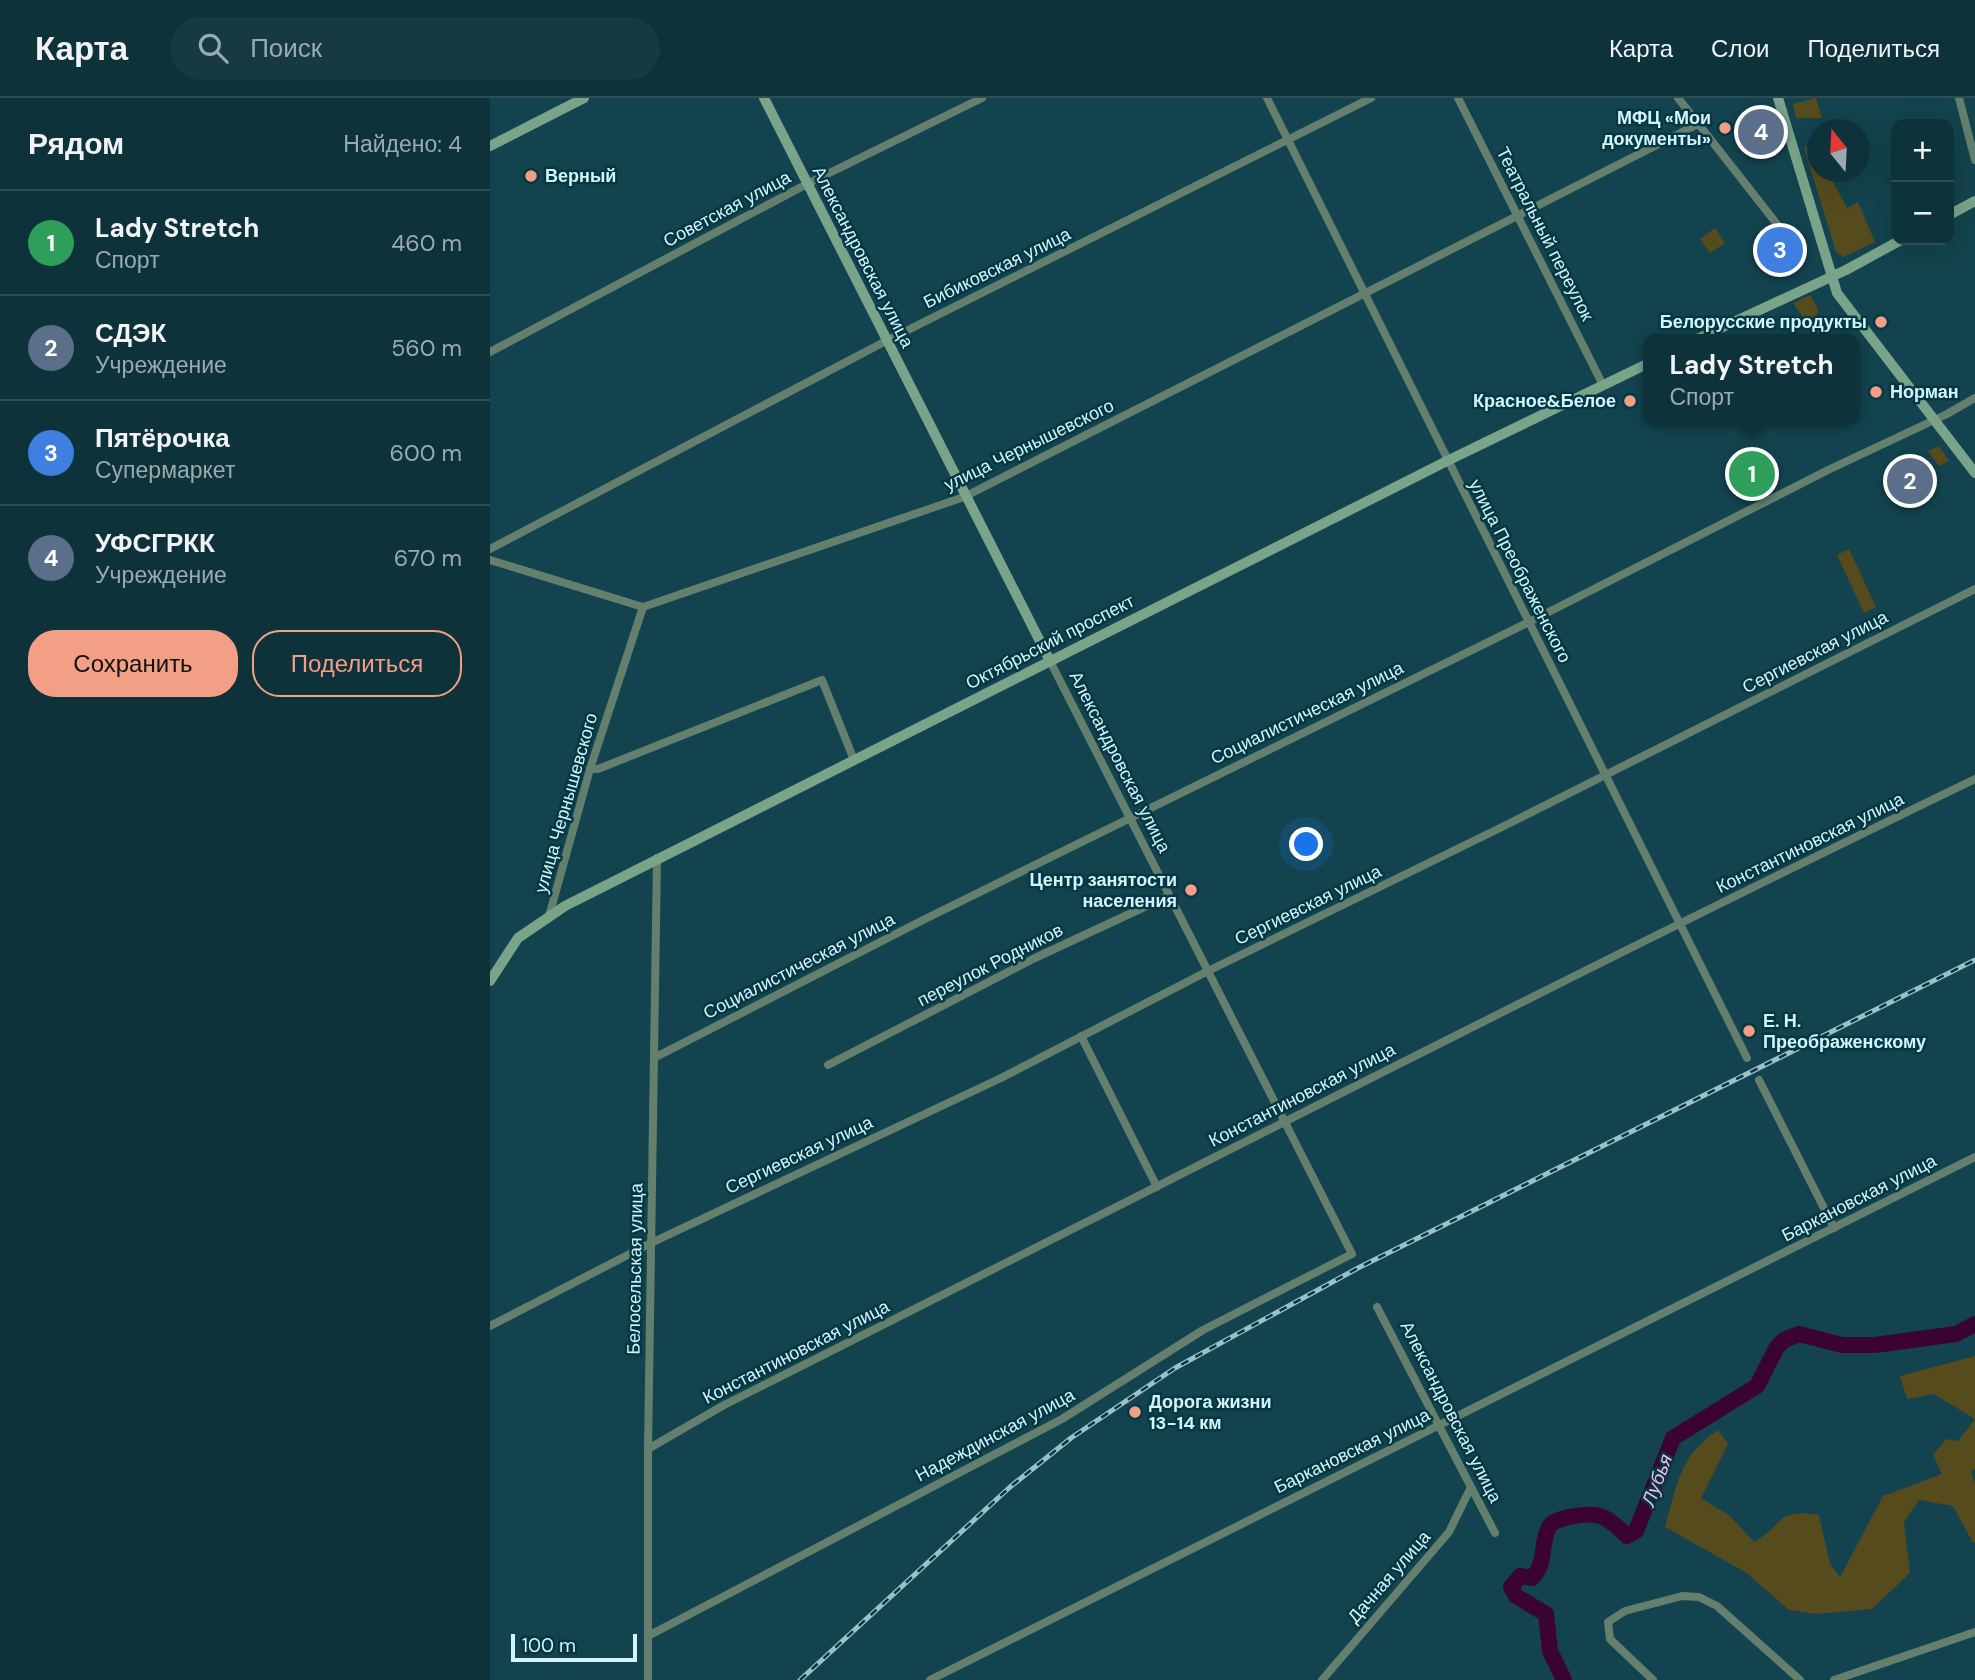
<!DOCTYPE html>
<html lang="ru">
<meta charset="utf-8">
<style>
body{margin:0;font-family:"DM Sans",sans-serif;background:#173a42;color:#f1f3f6}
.controls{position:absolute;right:21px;top:21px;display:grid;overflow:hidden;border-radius:14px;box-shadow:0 7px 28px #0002}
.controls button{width:63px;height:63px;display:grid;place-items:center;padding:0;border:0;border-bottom:2px solid #2e4d54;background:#0e323a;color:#f1f3f6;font:35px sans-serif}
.compass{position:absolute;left:1317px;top:21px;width:63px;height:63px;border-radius:50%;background:#0e323a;box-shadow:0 7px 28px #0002;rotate:342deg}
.scale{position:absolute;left:21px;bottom:18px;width:126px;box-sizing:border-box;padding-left:7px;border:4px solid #d4f4fd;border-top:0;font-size:19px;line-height:24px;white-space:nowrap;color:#d4f4fd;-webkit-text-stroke:5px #053843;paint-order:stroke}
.you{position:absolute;left:817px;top:747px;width:24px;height:24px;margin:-18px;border:5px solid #fff;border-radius:50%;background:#1a73e8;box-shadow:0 0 0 10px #1a73e833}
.badge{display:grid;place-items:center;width:46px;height:46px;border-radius:50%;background:#f39f86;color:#fff;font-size:23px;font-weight:700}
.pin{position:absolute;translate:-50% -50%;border:4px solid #fff;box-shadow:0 2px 7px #0006}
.popup{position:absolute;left:1153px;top:236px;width:217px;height:91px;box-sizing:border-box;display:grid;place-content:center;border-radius:14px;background:#0e323a;filter:drop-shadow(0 2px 5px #0005);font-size:23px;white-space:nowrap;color:#9baaaf}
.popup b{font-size:26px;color:#f1f3f6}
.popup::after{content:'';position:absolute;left:50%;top:100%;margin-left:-14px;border:14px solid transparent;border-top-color:#0e323a}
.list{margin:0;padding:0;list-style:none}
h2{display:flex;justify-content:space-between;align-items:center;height:91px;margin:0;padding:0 28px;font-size:30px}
h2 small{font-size:23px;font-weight:400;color:#9baaaf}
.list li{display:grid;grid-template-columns:46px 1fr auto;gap:21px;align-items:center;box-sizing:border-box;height:105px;padding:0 28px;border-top:2px solid #2e4d54}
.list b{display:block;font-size:26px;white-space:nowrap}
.list p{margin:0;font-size:23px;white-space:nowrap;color:#9baaaf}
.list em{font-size:23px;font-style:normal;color:#9baaaf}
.actions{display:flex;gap:14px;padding:21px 28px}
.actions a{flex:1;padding:16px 0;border:2px solid #f39f86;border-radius:28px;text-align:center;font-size:24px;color:#f39f86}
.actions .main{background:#f39f86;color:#111}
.icon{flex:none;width:38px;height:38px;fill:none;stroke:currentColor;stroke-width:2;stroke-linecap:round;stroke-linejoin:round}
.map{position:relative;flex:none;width:1485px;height:1582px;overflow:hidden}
header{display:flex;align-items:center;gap:42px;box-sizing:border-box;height:98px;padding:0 35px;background:#0e323a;border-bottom:2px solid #2e4d54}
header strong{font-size:33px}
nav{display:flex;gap:38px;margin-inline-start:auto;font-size:24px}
.search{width:490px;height:63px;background:#173a42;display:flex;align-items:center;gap:18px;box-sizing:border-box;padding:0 24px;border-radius:38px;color:#9baaaf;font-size:26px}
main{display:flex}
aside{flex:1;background:#0e323a}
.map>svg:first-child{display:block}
</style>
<header>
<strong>Карта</strong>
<div class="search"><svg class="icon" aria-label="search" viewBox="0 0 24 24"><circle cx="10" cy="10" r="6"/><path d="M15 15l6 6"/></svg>Поиск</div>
<nav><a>Карта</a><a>Слои</a><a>Поделиться</a></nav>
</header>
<main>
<aside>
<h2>Рядом<small>Найдено: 4</small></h2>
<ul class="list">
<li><span class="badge" style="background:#2e9e5b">1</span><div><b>Lady Stretch</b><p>Спорт</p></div><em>460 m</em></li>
<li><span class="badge" style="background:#5c6f8a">2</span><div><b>СДЭК</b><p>Учреждение</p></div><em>560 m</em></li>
<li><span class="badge" style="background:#3f7fe0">3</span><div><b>Пятёрочка</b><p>Супермаркет</p></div><em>600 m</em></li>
<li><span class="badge" style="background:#5c6f8a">4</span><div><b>УФСГРКК</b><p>Учреждение</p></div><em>670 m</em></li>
</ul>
<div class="actions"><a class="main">Сохранить</a><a>Поделиться</a></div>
</aside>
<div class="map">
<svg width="1485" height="1582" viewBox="0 0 1485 1582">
<rect width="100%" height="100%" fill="#13434e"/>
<!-- green -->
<g fill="#564b1c">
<path d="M1326,0L1332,20H1306L1303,6Z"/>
<path d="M1325,48L1328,74H1338L1357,110L1368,104L1385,144L1353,159L1346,154L1314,49Z"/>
<path d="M1225,130L1235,145L1220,155L1210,141Z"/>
<path d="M1320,197L1328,211L1325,226L1335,241H1329L1303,205Z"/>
<path d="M1449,348L1459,363L1449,368L1438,353Z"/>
<path d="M1359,451L1386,509L1374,515L1347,457Z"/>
<path d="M1485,1258V1371L1481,1373L1485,1385V1444L1483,1445L1463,1408L1429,1402L1414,1424L1420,1475L1382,1511L1327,1516L1299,1512L1255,1474L1175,1429C1187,1387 1189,1358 1228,1332L1238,1346L1211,1400L1240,1418L1264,1444C1295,1426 1286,1410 1329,1417L1340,1466L1350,1479L1393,1398L1452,1376L1443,1357L1456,1341L1468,1343L1485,1321L1444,1296L1417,1301L1410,1278Z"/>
</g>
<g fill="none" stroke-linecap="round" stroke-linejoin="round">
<!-- river -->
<path stroke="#3b0331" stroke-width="16" d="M1074,1582L1060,1553L1056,1516L1026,1498L1021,1489L1030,1478L1042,1480C1057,1465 1050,1446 1059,1429C1063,1422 1072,1421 1079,1419C1108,1413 1116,1417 1137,1438L1146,1433L1183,1340L1267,1288L1287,1249L1294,1242L1309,1236L1352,1247H1385L1466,1236L1485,1226"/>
<!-- street -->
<g stroke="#647f6e" stroke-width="8">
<path d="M777,0L1257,960"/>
<path d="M968,0L1113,287"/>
<path d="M1188,0L1290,130"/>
<path d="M1469,0L1485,62"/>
<path d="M0,254L317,86L492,0"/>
<path d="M0,451L396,243L881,0"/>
<path d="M0,462L153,509"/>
<path d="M100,671H108L332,582L364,662"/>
<path d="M59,818L100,671L153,509L474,399L1208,26"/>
<path d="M591,938L667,1089"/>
<path d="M164,960L435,821L1039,524L1338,372L1457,316L1485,300"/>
<path d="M338,967L545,860L678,798"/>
<path d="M1269,982L1344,1130"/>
<path d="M887,1209L1005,1435"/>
<path d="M0,1228L161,1145L511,980L716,874L1012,729L1485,491"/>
<path d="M158,1351L234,1307C650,1098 1065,884 1485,681"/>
<path d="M158,1538L572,1321L713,1232L862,1156L560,563"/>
<path d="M158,1582V1351L167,760"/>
<path d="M440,1582L1485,1059"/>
<path d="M832,1582L959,1434L980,1391"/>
<path d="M1163,1582L1120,1541L1118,1524L1135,1513L1192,1498L1209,1499L1227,1508L1310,1582"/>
<path d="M1344,1582L1485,1534"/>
</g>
<!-- secondary -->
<g stroke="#79a48a" stroke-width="10">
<path d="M274,0L560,563"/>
<path d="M1288,0L1347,195L1485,375"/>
<path d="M0,48L94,0"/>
<path d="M1459,117L1485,103"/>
<path d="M1207,241L1356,172L1411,142"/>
<path d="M0,883L28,840L75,808L957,363L1159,265"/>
</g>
<defs>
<path id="rail" d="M310,1582L520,1389L581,1340L685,1270L868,1170L1485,862"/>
</defs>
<!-- rail casing -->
<use href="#rail" stroke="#9cc0ca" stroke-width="5"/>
<!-- rail -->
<use href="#rail" stroke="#053843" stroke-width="2.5" stroke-dasharray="8" stroke-linecap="butt"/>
</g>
<!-- markers -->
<g fill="#f39f86" stroke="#053843" stroke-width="2.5">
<circle cx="1235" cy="30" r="7"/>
<circle cx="41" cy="78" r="7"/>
<circle cx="1391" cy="224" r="7"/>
<circle cx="1386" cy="294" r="7"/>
<circle cx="1140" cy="303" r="7"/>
<circle cx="701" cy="792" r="7"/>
<circle cx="1259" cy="933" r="7"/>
<circle cx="645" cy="1314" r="7"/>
</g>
<g text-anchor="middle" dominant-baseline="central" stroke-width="5" stroke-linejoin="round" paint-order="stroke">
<!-- poi labels -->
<g font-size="18" font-weight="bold" fill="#d4f4fd" stroke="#053843" text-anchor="end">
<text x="1221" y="20">МФЦ «Мои<tspan x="1221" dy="21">документы»</tspan></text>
<text x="55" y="78" text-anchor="start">Верный</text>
<text x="1377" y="224">Белорусские продукты</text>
<text x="1400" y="294" text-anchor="start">Норман</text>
<text x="1126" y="303">Красное&amp;Белое</text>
<text x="687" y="782">Центр занятости<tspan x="687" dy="21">населения</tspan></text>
<text x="1273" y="923" text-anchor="start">Е. Н.<tspan x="1273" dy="21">Преображенскому</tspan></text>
<text x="659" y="1304" text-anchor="start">Дорога жизни<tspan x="659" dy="21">13-14 км</tspan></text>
</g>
<!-- street labels -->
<g font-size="18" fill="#d4f4fd" stroke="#053843">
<text transform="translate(237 111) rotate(-28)">Советская улица</text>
<text transform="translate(1055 136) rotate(63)">Театральный переулок</text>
<text transform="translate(373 159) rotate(63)">Александровская улица</text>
<text transform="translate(507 170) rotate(-26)">Бибиковская улица</text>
<text transform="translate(539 347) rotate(-26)">улица Чернышевского</text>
<text transform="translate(1030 473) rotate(63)">улица Преображенского</text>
<text transform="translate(560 544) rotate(-27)">Октябрьский проспект</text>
<text transform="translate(1325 554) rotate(-27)">Сергиевская улица</text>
<text transform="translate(817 615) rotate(-26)">Социалистическая улица</text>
<text transform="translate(630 664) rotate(63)">Александровская улица</text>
<text transform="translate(76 705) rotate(-74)">улица Чернышевского</text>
<text transform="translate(1320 745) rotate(-26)">Константиновская улица</text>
<text transform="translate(818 807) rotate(-26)">Сергиевская улица</text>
<text transform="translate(500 867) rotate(-27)">переулок Родников</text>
<text transform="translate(309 868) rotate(-27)">Социалистическая улица</text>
<text transform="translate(812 997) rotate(-27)">Константиновская улица</text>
<text transform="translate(309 1057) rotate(-25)">Сергиевская улица</text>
<text transform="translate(1369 1100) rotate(-27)">Баркановская улица</text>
<text transform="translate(145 1171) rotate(-89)">Белосельская улица</text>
<text transform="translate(306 1254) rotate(-27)">Константиновская улица</text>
<text transform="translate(961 1314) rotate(63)">Александровская улица</text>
<text transform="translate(505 1337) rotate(-28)">Надеждинская улица</text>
<text transform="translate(862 1353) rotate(-26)">Баркановская улица</text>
<text transform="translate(899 1479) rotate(-49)">Дачная улица</text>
</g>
<!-- water labels -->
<g font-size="19" font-style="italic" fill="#fbbbe9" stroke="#053843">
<text transform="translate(1167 1382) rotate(-69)">Лубья</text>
</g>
</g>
</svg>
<div class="controls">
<button>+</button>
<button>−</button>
</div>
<svg class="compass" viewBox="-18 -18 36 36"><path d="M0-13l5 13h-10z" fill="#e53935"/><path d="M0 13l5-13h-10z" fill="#9baaaf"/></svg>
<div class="scale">100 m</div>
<div class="you"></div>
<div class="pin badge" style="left:1262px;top:376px;background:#2e9e5b">1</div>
<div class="popup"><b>Lady Stretch</b>Спорт</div>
<div class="pin badge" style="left:1420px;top:383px;background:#5c6f8a">2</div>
<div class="pin badge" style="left:1290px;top:152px;background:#3f7fe0">3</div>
<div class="pin badge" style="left:1271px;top:34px;background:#5c6f8a">4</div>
</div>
</main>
